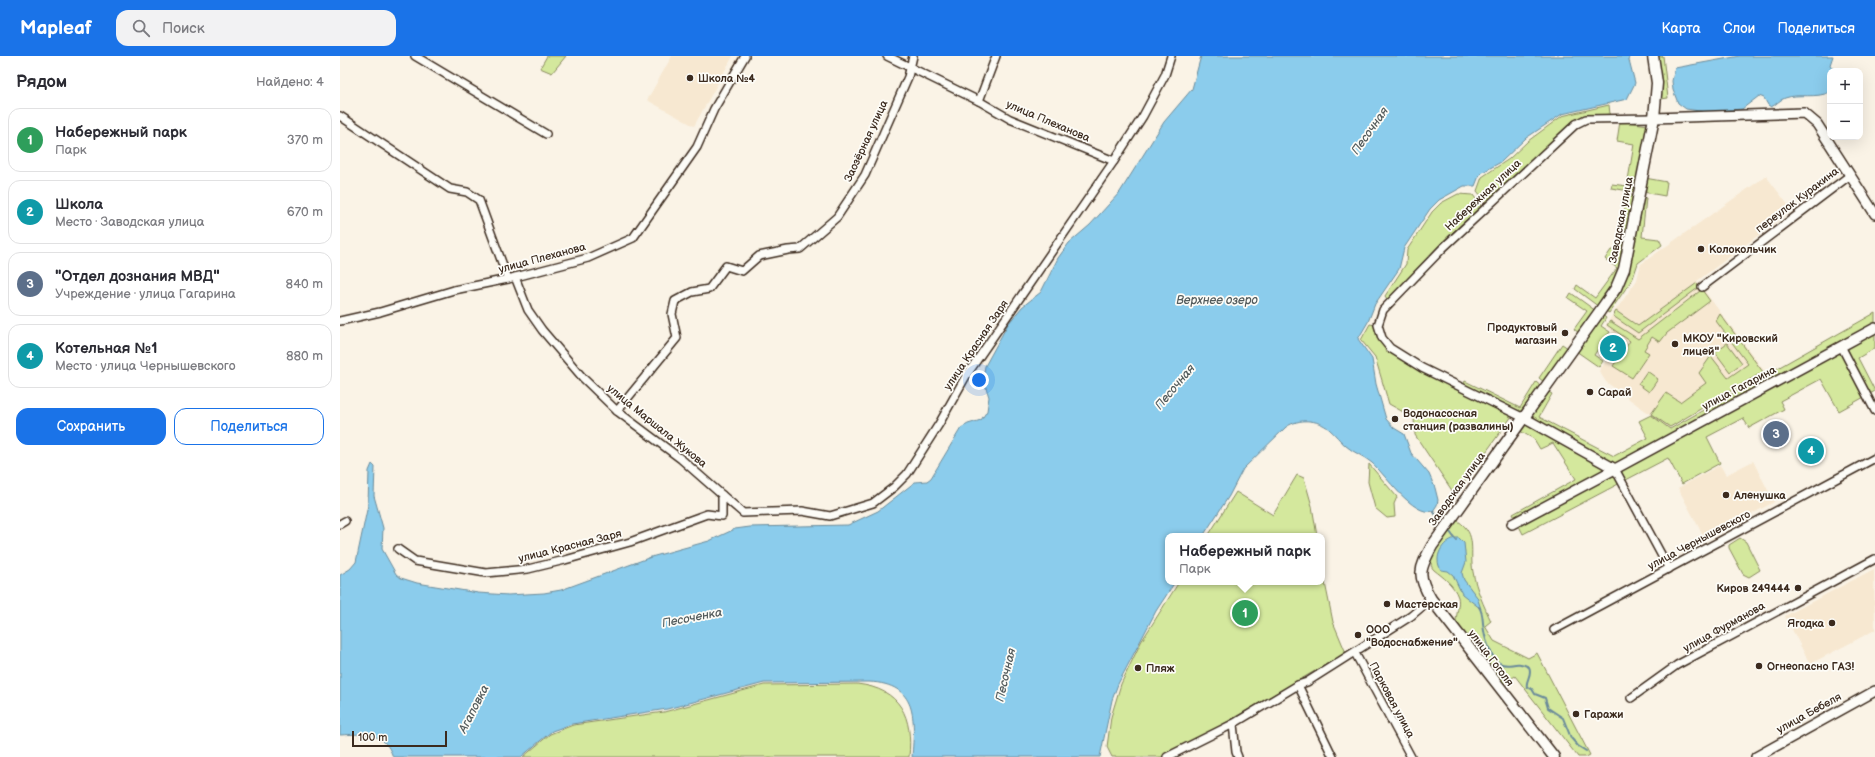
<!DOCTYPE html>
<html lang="ru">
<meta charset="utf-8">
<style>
body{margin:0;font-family:"Balsamiq Sans",sans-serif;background:#f2f2f3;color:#2b2b33}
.controls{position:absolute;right:12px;top:12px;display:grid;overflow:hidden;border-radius:8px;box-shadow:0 4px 16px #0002}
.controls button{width:36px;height:36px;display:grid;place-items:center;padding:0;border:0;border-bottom:1px solid #e1e1e2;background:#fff;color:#2b2b33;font:20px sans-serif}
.scale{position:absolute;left:12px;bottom:10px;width:95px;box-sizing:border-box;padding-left:4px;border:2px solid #3b2a1e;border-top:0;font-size:11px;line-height:14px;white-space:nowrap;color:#3b2a1e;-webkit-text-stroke:3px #fdfcf7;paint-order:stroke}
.you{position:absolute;left:639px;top:324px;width:14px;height:14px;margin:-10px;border:3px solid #fff;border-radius:50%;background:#1a73e8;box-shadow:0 0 0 6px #1a73e833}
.badge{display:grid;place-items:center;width:26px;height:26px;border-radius:50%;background:#1a73e8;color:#fff;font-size:13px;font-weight:700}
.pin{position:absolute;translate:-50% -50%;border:2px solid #fff;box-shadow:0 1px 4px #0006}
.popup{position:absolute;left:825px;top:477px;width:160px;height:52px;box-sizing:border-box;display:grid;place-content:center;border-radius:8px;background:#fff;filter:drop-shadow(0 1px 3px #0005);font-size:13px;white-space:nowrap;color:#7c7c81}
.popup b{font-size:15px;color:#2b2b33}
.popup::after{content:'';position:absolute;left:50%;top:100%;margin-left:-8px;border:8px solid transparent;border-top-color:#fff}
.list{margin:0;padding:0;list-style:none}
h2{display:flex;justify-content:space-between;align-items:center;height:52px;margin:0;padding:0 16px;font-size:17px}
h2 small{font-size:13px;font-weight:400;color:#7c7c81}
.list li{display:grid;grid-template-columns:26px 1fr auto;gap:12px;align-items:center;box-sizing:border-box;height:64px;margin:0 8px 8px;padding:0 8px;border:1px solid #e1e1e2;border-radius:12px}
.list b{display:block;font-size:15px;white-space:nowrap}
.list p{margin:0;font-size:13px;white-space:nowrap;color:#7c7c81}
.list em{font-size:13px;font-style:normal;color:#7c7c81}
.actions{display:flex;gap:8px;padding:12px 16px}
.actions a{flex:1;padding:9px 0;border:1px solid #1a73e8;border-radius:12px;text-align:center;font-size:14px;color:#1a73e8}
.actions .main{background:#1a73e8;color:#fff}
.icon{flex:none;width:22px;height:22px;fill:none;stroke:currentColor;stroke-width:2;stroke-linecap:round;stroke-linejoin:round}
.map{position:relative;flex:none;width:1535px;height:701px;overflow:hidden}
header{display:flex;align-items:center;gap:24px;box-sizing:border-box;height:56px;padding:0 20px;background:#1a73e8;color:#fff}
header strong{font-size:19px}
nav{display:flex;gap:22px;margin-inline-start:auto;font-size:14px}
.search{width:280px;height:36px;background:#f2f2f3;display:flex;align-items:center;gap:10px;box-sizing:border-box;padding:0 14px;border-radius:12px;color:#7c7c81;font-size:15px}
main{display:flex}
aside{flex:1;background:#fff}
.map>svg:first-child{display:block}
</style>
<header>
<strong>Mapleaf</strong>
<div class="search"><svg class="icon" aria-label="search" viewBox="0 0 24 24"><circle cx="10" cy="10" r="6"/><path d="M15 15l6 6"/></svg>Поиск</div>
<nav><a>Карта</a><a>Слои</a><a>Поделиться</a></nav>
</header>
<main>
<aside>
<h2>Рядом<small>Найдено: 4</small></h2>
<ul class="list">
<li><span class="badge" style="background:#2e9e5b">1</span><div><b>Набережный парк</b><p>Парк</p></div><em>370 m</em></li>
<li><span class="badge" style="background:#0f9aa8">2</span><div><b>Школа</b><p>Место · Заводская улица</p></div><em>670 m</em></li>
<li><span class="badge" style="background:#5c6f8a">3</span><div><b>&quot;Отдел дознания МВД&quot;</b><p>Учреждение · улица Гагарина</p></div><em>840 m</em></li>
<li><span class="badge" style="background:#0f9aa8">4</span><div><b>Котельная №1</b><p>Место · улица Чернышевского</p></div><em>880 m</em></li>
</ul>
<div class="actions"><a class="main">Сохранить</a><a>Поделиться</a></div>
</aside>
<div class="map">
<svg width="1535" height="701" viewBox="0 0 1535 701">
<rect width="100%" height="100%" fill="#faf3e6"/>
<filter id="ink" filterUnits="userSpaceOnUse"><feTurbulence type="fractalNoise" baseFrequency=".025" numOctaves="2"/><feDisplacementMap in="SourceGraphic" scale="8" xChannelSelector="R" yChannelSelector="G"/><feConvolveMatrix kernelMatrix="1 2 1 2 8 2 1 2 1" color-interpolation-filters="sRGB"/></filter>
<g filter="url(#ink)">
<!-- built -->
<g fill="#f7e8d1">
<path d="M332,0H393L354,70L307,44Z"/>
<path d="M1426,120L1452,154L1357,225L1425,316L1329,372L1266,326L1259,315L1266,305L1258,300L1273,276L1265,270L1297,224L1301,208Z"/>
<path d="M1413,405L1434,446L1365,483L1338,432L1380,409L1386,419Z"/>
<path d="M1534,513L1535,574L1470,608L1445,560Z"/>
</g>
<!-- green -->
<g fill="#d4e89d" stroke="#88895e">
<path d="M207,0H226L212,17L200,12Z"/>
<path d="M1315,0H1323L1328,42L1321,43Z"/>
<path d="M1269,49L1270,58L1245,61L1235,66L1146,146L1137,135L1142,121L1169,103L1188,85L1222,60Z"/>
<path d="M1280,65L1308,69L1296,136L1271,132L1272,128L1287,130L1294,88L1277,85Z"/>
<path d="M1305,122L1327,126L1325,140L1303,136Z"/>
<path d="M1118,138L1133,139L1141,150L1100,188L1049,243H1047L1045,240L1066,208L1067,194L1092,156L1101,147Z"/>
<path d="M1287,139L1295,140L1288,179L1280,178Z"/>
<path d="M1300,141L1306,142L1302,181L1319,183L1322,189L1298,207L1293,222L1269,257L1264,254L1278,234Z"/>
<path d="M1279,186L1286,187C1281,215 1276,227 1259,251L1235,233L1237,229L1255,242L1277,212L1265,203L1271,194L1277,195Z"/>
<path d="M1357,227L1370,245L1327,277L1320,286L1312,281L1304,294L1309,297L1292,322L1273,310L1290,285L1267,269L1270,265L1298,283L1360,235L1358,232L1298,277L1273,260L1276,255L1298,270Z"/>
<path d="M1231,237L1256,255L1239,277L1234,273L1247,255L1228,242Z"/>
<path d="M1535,257V292L1518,302L1535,335L1499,355L1481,323L1440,345L1444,353L1409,372L1403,362L1367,381L1380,407L1342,428L1328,402L1183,478L1173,458L1236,423L1213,387L1200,393L1194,383L1180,375L1207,335L1212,338L1199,361L1274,400L1308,382L1299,365L1311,359L1330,373Z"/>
<path d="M1261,258L1266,262L1261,270L1270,276L1254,299L1263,305L1259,311L1236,295Z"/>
<path d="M1380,258L1423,316L1330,371L1311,358L1326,337L1340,346L1366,327L1359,317L1371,300L1388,322L1408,308L1376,265Z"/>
<path d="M1030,268L1035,269L1039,283L1078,313L1172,360L1115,439L1075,379L1074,362L1049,348L1035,301L1021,284Z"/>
<path d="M1387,287L1402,307L1390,316L1375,296Z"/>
<path d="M1222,288L1228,292L1204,326L1199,322Z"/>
<path d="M1307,315L1318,323L1309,336L1298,328Z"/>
<path d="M1125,325L1180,352L1196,326L1202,331L1183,359L1123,329Z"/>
<path d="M1029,408L1057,441L1054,448L1055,461L1047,462L1035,452L1028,426Z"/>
<path d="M957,419L964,422L972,450L977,480H868L896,436L933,459Z"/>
<path d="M1118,465C1138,478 1129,496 1133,516C1136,533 1144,550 1151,565L1145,570L1154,585L1188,602L1197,597L1250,699L1246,701H1238L1175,620L1163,628L1116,566C1116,559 1120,548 1118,541C1114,529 1103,521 1094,514C1082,504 1110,471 1118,465Z"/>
<path d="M1400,482L1406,486L1420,514L1409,521L1403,518L1389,492V489Z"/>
<path d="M982,512L993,566L1006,597L826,701H772L767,691L771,661L781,628L801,586L839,526H982Z"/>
<path d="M517,628C561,633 573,661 569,701H183L210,678L233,669L324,656L424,629Z"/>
</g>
<!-- water -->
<g fill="#8bccec" stroke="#6b8b9a">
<path d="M861,0H1288L1295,27L1287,43L1222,58L1186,82L1161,106L1143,116L1139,120L1135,130H1124L1099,144L1090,153L1064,192L1059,213L1035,248L1028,266L1018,283L1032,303L1036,328L1046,363L1054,372L1064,378L1071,397L1089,418L1095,432L1098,444L1097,449L1093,455C1073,461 1045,418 1032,407C1024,400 1014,397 1006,390C1000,385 995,378 989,373C977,363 959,362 946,371L903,413L889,440L863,480H828V526H835L816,555L778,628L772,644L760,701H572C575,662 578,628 529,626L424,627L327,653L232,668L212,675L181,701H53C44,674 24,678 0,679V519L10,513L16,506L28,449L29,415L32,408L35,411L34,440L43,472L42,493L56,518L61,522L77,527L138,537L168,539L204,537L221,534L311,501L369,485L395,473L410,471L508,469L538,455L575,426L587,425L591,422L621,372L628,368L641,364L647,355L649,341L643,322L645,310L668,268L682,251L701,236L718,202L729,187L750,169L780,136L824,66L852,33Z"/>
<path d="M1400,0H1493L1490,9L1495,15H1490V36C1476,43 1459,37 1445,42C1439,44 1436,49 1431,51L1428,49L1424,42L1419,40L1402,53L1366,56L1346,53L1338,47L1333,34L1332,25L1335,12Z"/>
<path d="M1115,482H1119L1124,487L1126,506L1122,517L1124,524L1137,541L1141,553L1122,538L1113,519L1108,515L1101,514C1093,501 1102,486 1115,482Z"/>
</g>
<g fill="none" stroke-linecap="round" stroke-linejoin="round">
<!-- stream -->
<g stroke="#6b8b9a" stroke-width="2">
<path d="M1093,455L1096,459"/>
<path d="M1110,476L1116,484"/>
<path d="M1139,551C1144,558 1142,566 1144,575C1145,582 1152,604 1159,607C1171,613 1174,603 1189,611C1193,619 1185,624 1187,631L1192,633L1195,638L1205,642L1208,652L1223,662L1231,682L1238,690L1246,695"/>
</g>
<defs>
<g id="minor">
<path d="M75,0L206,78"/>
<path d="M547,0L639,45L670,63L774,105"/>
<path d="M639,45L656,0"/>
<path d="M0,60L110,133L127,136L139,144L168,223"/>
<path d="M1362,231L1509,120"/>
<path d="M0,265L40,256L114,234L168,223L248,202L293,182L357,91L374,53L405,0"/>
<path d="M1501,290L1535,355"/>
<path d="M277,355L337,282L332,258L335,245L352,236L369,233L386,210L402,215L419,200L448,194L460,193L497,161L525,119L568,21L573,0"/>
<path d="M1184,362L1082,312L1050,292L1042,282L1038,269L1043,254L1103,192L1236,68L1246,63L1314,62"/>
<path d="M1275,413L1329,513"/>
<path d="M382,439L403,457L462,455L490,460L533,447L554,431L567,418L599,368L626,320L774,105L803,60L825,19L831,0"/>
<path d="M0,468L5,465"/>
<path d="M58,493L75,505L146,517L188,513L225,504L290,486L367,458L382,460V439L341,403L277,355L243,322L202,274L188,254L175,221"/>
<path d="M1214,574L1535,402"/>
<path d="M1015,597L1071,701"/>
<path d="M958,629L993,701"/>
<path d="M1291,642L1337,609L1535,503"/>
<path d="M893,668L896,696L898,701"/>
<path d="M827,701L893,668L958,629L967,626L1071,560L1091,543"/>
</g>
<g id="tertiary">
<path d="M1314,62L1464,57L1477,68L1535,158"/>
<path d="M1184,362L1275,413L1535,272"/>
<path d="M1172,468L1275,413"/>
<path d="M1416,701L1535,635"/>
</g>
<path id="secondary" d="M1214,701L1091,543C1077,519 1079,514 1092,490L1260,255L1276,232L1284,213L1314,62L1317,27L1313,0"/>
</defs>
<!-- minor casing -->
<use href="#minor" stroke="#3b2a1e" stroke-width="10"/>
<!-- tertiary casing -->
<use href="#tertiary" stroke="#3b2a1e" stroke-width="12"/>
<!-- secondary casing -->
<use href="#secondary" stroke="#3b2a1e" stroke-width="13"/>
<!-- minor -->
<use href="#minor" stroke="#fdfcf7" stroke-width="7"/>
<!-- tertiary -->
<use href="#tertiary" stroke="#fdfcf7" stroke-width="9"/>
<!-- secondary -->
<use href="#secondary" stroke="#fdfcf7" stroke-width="10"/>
</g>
</g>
<!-- markers -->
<g fill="#3b2a1e" stroke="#fdfcf7" stroke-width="1.5">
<circle cx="350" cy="22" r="4"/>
<circle cx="1361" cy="193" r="4"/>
<circle cx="1225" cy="277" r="4"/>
<circle cx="1335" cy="288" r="4"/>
<circle cx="1250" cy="336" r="4"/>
<circle cx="1055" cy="363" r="4"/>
<circle cx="1386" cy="439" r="4"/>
<circle cx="1458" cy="532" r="4"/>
<circle cx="1047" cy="548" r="4"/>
<circle cx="1492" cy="567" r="4"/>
<circle cx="1018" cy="579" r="4"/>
<circle cx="1419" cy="610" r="4"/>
<circle cx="798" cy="612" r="4"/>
<circle cx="1236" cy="658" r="4"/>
</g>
<g text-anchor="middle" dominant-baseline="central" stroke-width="3.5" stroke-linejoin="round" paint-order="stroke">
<!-- poi labels -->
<g font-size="11" font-weight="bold" fill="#3b2a1e" stroke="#fdfcf7" text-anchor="start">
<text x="358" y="22">Школа №4</text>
<text x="1369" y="193">Колокольчик</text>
<text x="1217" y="271" text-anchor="end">Продуктовый<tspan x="1217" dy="13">магазин</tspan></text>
<text x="1343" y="282">МКОУ "Кировский<tspan x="1343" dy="13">лицей"</tspan></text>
<text x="1258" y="336">Сарай</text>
<text x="1063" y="357">Водонасосная<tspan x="1063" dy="13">станция (развалины)</tspan></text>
<text x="1394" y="439">Аленушка</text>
<text x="1450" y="532" text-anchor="end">Киров 249444</text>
<text x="1055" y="548">Мастерская</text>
<text x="1484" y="567" text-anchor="end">Ягодка</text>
<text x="1026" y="573">ООО<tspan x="1026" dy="13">"Водоснабжение"</tspan></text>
<text x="1427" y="610">Огнеопасно ГАЗ!</text>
<text x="806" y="612">Пляж</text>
<text x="1244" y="658">Гаражи</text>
</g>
<!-- street labels -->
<g font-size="11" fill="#3b2a1e" stroke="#fdfcf7">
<text transform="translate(708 65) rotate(23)">улица Плеханова</text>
<text transform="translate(526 85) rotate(-65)">Заозёрная улица</text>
<text transform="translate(1143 139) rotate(-43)">Набережная улица</text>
<text transform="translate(1457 144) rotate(-37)">переулок Куракина</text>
<text transform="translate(1281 164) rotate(-79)">Заводская улица</text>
<text transform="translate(202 202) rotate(-15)">улица Плеханова</text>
<text transform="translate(636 289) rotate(-56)">улица Красная Заря</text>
<text transform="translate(1399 332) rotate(-28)">улица Гагарина</text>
<text transform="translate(317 370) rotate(39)">улица Маршала Жукова</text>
<text transform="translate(1117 433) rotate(-54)">Заводская улица</text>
<text transform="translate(1359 484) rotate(-28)">улица Чернышевского</text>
<text transform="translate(230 490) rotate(-14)">улица Красная Заря</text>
<text transform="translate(1384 571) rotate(-29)">улица Фурманова</text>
<text transform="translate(1151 602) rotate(53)">улица Гоголя</text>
<text transform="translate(1052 644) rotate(62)">Парковая улица</text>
<text transform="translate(1469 657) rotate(-29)">улица Бебеля</text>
</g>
<!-- water labels -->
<g font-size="12" font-style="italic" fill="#535b5c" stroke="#fdfcf7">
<text transform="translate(1030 75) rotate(-55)">Песочная</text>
<text x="877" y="244">Верхнее озеро</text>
<text transform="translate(835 331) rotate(-50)">Песочная</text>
<text transform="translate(352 562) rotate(-11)">Песоченка</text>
<text transform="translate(666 619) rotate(-77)">Песочная</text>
<text transform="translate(134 653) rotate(-63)">Агаповка</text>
</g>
</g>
</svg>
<div class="controls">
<button>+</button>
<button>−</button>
</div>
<div class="scale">100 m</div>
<div class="you"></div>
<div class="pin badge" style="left:905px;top:557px;background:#2e9e5b">1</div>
<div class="popup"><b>Набережный парк</b>Парк</div>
<div class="pin badge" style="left:1273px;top:292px;background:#0f9aa8">2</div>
<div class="pin badge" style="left:1436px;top:378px;background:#5c6f8a">3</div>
<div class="pin badge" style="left:1471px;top:395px;background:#0f9aa8">4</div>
</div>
</main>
